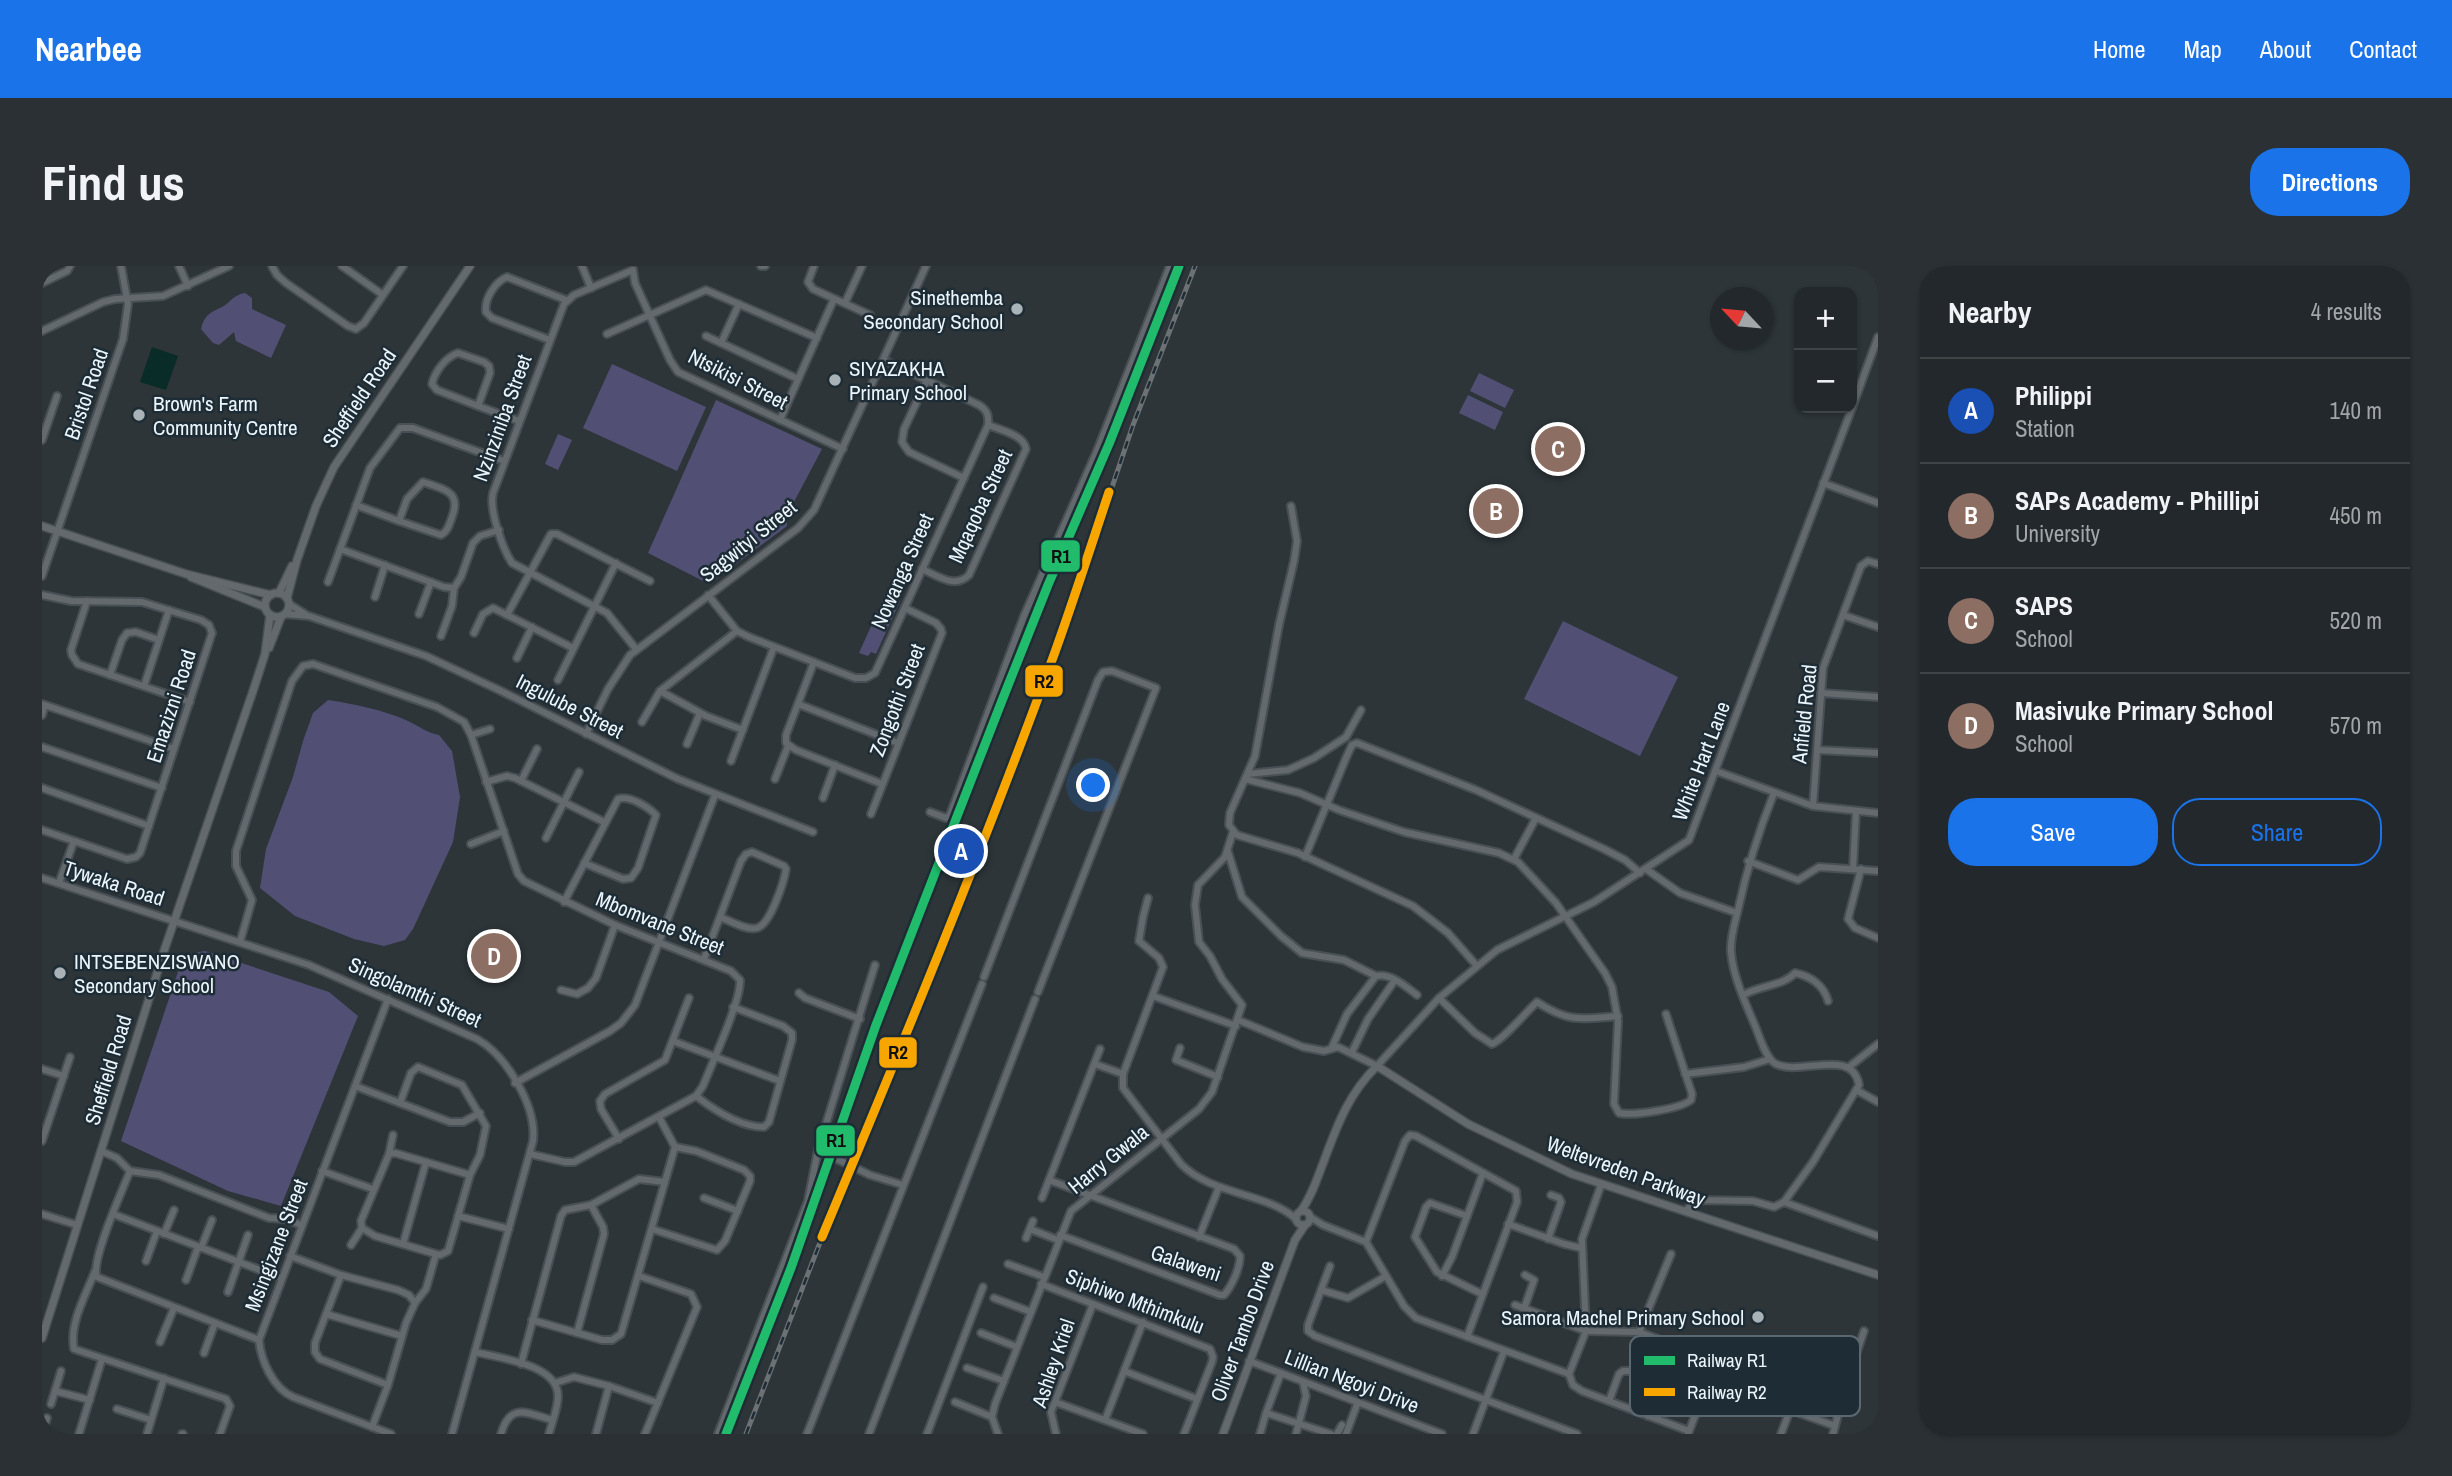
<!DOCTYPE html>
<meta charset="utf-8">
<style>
body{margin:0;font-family:"Archivo Narrow",sans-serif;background:#2a3033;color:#f1f3f6}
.controls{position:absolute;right:21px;top:21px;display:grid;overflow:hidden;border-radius:14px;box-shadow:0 2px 5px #0004}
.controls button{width:63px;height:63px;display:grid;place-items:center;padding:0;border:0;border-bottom:2px solid #3f4447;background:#22282b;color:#f1f3f6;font:35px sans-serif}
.compass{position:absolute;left:1668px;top:21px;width:63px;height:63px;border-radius:50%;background:#22282b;box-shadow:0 2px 5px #0004;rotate:296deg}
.you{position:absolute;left:1052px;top:520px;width:24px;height:24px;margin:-18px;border:5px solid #fff;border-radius:50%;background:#1a73e8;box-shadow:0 0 0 10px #1a73e833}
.badge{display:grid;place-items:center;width:46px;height:46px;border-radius:50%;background:#1a73e8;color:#fff;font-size:23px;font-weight:700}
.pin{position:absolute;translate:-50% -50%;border:4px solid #fff;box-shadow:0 2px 7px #0006}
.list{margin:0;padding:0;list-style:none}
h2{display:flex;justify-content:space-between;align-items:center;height:91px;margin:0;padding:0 28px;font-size:30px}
h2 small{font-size:23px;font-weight:400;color:#a2a6a9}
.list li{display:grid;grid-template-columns:46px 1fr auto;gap:21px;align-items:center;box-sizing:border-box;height:105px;padding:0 28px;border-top:2px solid #3f4447}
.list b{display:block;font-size:26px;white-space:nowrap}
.list p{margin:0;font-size:23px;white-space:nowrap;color:#a2a6a9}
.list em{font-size:23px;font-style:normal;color:#a2a6a9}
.actions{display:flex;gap:14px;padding:21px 28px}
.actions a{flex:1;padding:16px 0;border:2px solid #1a73e8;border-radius:28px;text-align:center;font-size:24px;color:#1a73e8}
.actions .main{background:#1a73e8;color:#fff}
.map{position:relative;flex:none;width:1836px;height:1168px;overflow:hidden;border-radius:28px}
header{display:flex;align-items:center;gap:42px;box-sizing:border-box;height:98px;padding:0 35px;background:#1a73e8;color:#fff}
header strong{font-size:33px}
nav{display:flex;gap:38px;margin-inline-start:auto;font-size:24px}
.intro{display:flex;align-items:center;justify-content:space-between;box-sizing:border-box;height:168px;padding:0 42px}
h1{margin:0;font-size:49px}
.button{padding:18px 32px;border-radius:28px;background:#1a73e8;color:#fff;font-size:24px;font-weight:700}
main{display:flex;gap:42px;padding:0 42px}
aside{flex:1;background:#22282b;border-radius:28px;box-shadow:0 2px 5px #0004}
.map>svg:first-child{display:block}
</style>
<header>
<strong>Nearbee</strong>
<nav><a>Home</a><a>Map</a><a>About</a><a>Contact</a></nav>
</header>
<div class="intro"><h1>Find us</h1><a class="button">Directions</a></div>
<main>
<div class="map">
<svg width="1836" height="1168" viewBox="0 0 1836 1168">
<rect width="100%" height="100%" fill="#2d3539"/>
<!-- green -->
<g fill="#515074">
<path d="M203,27L210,32V43L244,59L229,92L194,75L192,66L177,79L171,77L159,63C162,50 167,47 178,42C188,38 190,29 203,27Z"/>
<path d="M570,98L664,141L635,205L541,162Z"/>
<path d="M1437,107L1472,124L1463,142L1428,125Z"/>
<path d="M1426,129L1461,146L1453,164L1417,147Z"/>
<path d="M674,134L780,183L745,249V260L667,318L606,287Z"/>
<path d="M516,168L530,174L516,204L503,198Z"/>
<path d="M843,329L858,335L834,388L829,386L826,390L817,387Z"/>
<path d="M1521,355L1636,411L1598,490L1482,433Z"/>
<path d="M286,434C312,438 342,444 366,455C377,460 385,467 397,469L410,485L418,531L411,576L371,663L363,674L342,680L312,673L253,650L218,622L224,583L251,511L261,475L271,447Z"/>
<path d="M163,685L287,726L316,750L239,940L186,925L79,875L139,697L147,688Z"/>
</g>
<!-- water -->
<path fill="#092c28" d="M110,81L136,90L124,124L98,116Z"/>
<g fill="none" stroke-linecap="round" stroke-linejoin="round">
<defs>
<g id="minor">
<path d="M137,0L146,20"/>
<path d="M230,0L235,9L244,17L306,60L314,63L322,57L361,0"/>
<path d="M300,0L341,29"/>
<path d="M540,0L549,22"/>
<path d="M719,0H723"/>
<path d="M772,0L766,16L771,23L828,49"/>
<path d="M591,4L532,29L522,38L451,227C447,243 460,282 470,297L565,347L594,383"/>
<path d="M591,4L593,17L628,94L636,106L801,183"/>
<path d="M0,17L25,5L28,0"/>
<path d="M803,37L820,0"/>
<path d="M0,65L61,36L73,33L121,30L187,0"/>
<path d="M565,68L664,24L775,72"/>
<path d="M664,70L756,113"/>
<path d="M508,74L450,52L444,46C442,33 453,16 465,11L524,34"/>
<path d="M679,77L697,38"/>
<path d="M416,87L442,96L447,100L448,107L436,140L395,124L390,118C393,105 404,91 416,87Z"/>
<path d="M885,114L862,163L860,176L867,186L922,212"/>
<path d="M436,140L477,155"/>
<path d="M1810,142L1836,71"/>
<path d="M738,154L792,33"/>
<path d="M0,174L15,130"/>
<path d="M381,216C401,223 420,225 410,251C407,259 406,265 399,269L357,255L365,233Z"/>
<path d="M1781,217L1836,237"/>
<path d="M314,239L357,255"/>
<path d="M1249,240L1255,275L1252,295L1237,359L1213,490L1188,547L1187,559L1195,569L1256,587L1371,640L1406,667L1435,700"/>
<path d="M298,283L402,321L412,322"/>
<path d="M880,303C896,310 913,323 927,309L984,183C982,169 959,164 946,159"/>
<path d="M0,310L81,73L86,38L79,0"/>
<path d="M286,316L328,202L358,162H371L462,195"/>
<path d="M0,329L29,335L100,336L159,354L167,359L170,367L98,587L94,591L85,593L0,564"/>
<path d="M666,329L695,365L707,371L813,412H824L833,407L946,159C947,149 945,144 937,139L842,94"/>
<path d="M333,331L343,299"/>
<path d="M45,335L29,384L30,389L36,398L148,436"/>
<path d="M247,338L263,348"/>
<path d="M244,348L267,350L384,390L457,424L636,513L771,566"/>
<path d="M377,348L389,316"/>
<path d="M465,349L509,268H515L608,315"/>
<path d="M1801,349L1836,361"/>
<path d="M432,367L441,348L451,342L531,382"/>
<path d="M399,370L410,340L412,322L419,311L431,277L438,270L457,264"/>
<path d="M475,392L490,361"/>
<path d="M772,396L744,469V477L754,484L840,518"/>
<path d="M68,409L80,374L85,367L94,366L117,374"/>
<path d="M516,414L574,297"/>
<path d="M102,420L127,344"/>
<path d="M618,425L664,450L701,464"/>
<path d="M1779,427L1836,431"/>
<path d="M0,438L132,483"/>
<path d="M756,438L856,477"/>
<path d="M0,449L3,439"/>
<path d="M600,456L618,425L695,365"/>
<path d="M544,468L566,423L588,389L756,262L772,244L884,0"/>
<path d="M429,469L448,463"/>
<path d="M645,478L658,447"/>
<path d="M0,481L120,522"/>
<path d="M1776,484L1836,487"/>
<path d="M689,495L732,381"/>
<path d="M1674,505L1771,540L1836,547"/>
<path d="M1206,508L1246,504L1272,492L1304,471L1319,444"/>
<path d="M733,513L746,480"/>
<path d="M1203,513L1258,527L1297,544L1362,566L1457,587L1476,596L1514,637L1563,707L1570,721L1576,755L1572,838L1577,847C1591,850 1638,843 1649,834L1650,828L1624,748"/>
<path d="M479,515L495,483"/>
<path d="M444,516L465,510L473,512L562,556"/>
<path d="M0,522L107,560"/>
<path d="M781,532L793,499"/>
<path d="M1771,540L1781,402L1819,300L1826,295L1836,298"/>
<path d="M888,546L904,552L908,549L982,350L1055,185L1128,0"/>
<path d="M829,548L900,367L899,363L894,357L863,342"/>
<path d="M504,572L537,506"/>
<path d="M429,578L462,565"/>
<path d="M1186,586L1200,631L1239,670L1260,687L1302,694L1334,710"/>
<path d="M1263,591L1304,492L1310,479L1315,477L1434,524L1562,583L1583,594L1598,607"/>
<path d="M1472,593L1494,552"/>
<path d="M1706,595L1756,614L1777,601L1836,605"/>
<path d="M1604,603L1638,627L1695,647"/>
<path d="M1811,603L1814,546"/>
<path d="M1819,603L1806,653L1813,662L1836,672"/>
<path d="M0,612L267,699L435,773C465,790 495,841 491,875L410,1168"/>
<path d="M17,617L32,575"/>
<path d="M1106,632L1101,651L1097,675L1117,692L1121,701L1081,808V822L1139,898C1169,929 1226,927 1254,953"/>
<path d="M522,636L576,533C587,529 605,540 614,549L596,602L589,612L581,613L542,597"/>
<path d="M198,676L210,634L194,600V585L250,415L261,400L271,398L395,441L422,456L429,469L476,608L482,615L573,659L689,705L698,714C699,735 670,797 661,820L654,830L532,896H523L488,888"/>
<path d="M662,693L699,595L704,588L710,586L742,600L744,603C742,616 728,659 715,662C705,665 688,655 678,651"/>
<path d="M942,711L1056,414L1061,406L1070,405L1114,422L996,726"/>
<path d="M519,724L535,728L546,722L554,712L573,659"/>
<path d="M757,727L763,732L818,753"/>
<path d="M1701,729C1719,719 1741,720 1753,707C1768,710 1782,719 1786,735"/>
<path d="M1111,730L1194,760"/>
<path d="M1397,732L1433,767L1450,778C1462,773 1483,747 1495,736C1527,757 1540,753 1576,750"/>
<path d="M346,733L217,1074C219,1095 231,1122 251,1131L349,1168"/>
<path d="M1196,754L1261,781L1282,785L1296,781L1335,800L1397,732L1455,684L1552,636L1647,574L1810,142"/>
<path d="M631,775L738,815"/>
<path d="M1290,781L1305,748L1334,710C1349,707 1363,720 1375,729"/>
<path d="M1138,782L1134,794L1176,811"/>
<path d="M1310,786L1326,753L1353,714"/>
<path d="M1053,798L1081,808"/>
<path d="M1807,801L1836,778"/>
<path d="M0,803L22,810"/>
<path d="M1643,808L1702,801L1728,793"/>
<path d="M473,817L568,765L579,757L593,739L673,529"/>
<path d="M313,820L408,856H421L438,847"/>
<path d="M1816,825L1836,836"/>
<path d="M654,830C672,844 699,861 722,861L727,856L750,774V767L741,760L691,741"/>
<path d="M358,837L369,807L376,801L420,819L444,860L438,889L428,909L406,985L398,989L394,988L333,970L320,962L319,955L347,888L353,887L428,909"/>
<path d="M577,873L559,843L558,835L563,828L623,794L647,732"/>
<path d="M0,875L28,791"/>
<path d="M776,884L828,909L861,919"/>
<path d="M59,885L75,892L88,905L117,909L227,952L244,953L259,959"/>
<path d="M347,888L351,869"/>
<path d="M88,905C81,923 48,995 55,1011L217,1074"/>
<path d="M280,905L331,923"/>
<path d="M1007,914L1192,983L1198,990C1198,1002 1190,1020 1182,1029H1178L1018,969"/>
<path d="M662,932L696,945"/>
<path d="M1000,932L1058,783"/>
<path d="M1742,936L1836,970"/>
<path d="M1644,945L1653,934L1711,935L1732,941L1742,936L1771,896L1817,819C1811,781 1759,810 1734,798C1724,793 1718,772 1714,762C1704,738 1691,711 1689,686C1688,671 1693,657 1696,644C1705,602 1716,567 1732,527"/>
<path d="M0,948L35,959"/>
<path d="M71,948L239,1012"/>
<path d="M416,950L467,963"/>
<path d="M1425,950L1388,937L1384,941L1373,971L1395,1006L1440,1028"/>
<path d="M1268,951L1281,959L1324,976L1362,1040L1374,1052L1527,1108"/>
<path d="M1466,958L1522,978L1539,982"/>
<path d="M610,963L675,984L683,975L708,915V910L702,904L654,885L633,881"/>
<path d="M988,963L1016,974"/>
<path d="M122,968L132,944"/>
<path d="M1157,971L1177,921"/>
<path d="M984,972L991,955"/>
<path d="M1506,973L1519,936L1517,932L1509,929"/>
<path d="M1324,976L1363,875L1368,869L1374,870L1474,925L1475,936L1425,1071"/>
<path d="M361,978L384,896"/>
<path d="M309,979L320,962"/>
<path d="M159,982L170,954"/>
<path d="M248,990L299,1009L356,1024L367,1029L373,1037"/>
<path d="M104,995L115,965"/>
<path d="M966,998L1002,1011"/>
<path d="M1288,1000L1266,1059V1065L1273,1070L1535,1168"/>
<path d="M53,1005C44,1029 27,1057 32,1083L184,1133L188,1140L178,1168"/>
<path d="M299,1009L273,1077V1086L278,1093L346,1119"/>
<path d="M597,1010L649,1028L655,1041L603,1168"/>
<path d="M1400,1010L1410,991L1441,907"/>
<path d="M144,1014L156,981"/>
<path d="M999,1018L1168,1083L1171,1091L1170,1096L1142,1168"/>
<path d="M1279,1024L1306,1032L1344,1010"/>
<path d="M186,1026L206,969"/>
<path d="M952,1032L989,1046"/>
<path d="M1473,1039L1544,1065L1597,1066L1663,1091L1669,1099V1108L1646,1168"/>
<path d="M1482,1043L1492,1014L1483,1009"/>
<path d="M284,1048L360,1070"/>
<path d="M490,1054L560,1074H570L579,1068L633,881L617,851"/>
<path d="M1597,1066L1629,988"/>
<path d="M535,1067L562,968L561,961L549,939"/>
<path d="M939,1067L975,1081"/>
<path d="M118,1076L132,1042"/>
<path d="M433,1086C457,1092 516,1098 516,1130C516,1142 510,1156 507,1168"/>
<path d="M162,1087L173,1057"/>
<path d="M1207,1095L1400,1168"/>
<path d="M479,1098L519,950L523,944L549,939L597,913L623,916"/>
<path d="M925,1102L962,1115"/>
<path d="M1082,1105L1155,1133"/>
<path d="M1527,1108L1544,1065L1540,973L1559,919"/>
<path d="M1527,1108L1531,1119L1540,1125L1647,1165"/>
<path d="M1667,1114L1793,1160"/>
<path d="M513,1117L532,1111L567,1120L616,1137"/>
<path d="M13,1125L48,1134"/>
<path d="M1567,1135L1577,1108L1581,1105H1587"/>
<path d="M913,1136L950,1151"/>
<path d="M1013,1136L1101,1168"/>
<path d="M9,1138L19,1105"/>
<path d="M75,1143L109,1154"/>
<path d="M1224,1147L1239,1107"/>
<path d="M1606,1150L1616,1122L1620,1119H1626"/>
<path d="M1063,1154L1101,1056"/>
<path d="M330,1161L346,1119L364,1057L373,1037L384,1023L394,988"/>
<path d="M0,1168L5,1152"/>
<path d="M37,1168L60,1093"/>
<path d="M105,1168L122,1112"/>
<path d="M140,1168H141"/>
<path d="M459,1168C468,1136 485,1147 510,1154"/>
<path d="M554,1168L567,1120"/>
<path d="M676,1168L766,935L776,884L833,699"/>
<path d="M765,1168L940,718"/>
<path d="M827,1168L993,733"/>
<path d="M885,1168L941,1021"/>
<path d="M956,1168L950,1151L953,1138L1029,945L1157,843L1170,826L1200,739L1180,713L1168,690L1157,676L1153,639L1156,619L1183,591L1191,566"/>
<path d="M1014,1168L1009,1146L1051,1038"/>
<path d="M1218,1168L1224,1147L1289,1168"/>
<path d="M1254,1168L1264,1130L1261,1116"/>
<path d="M1295,1168L1300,1159"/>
<path d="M1304,1168L1316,1136"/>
<path d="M1431,1168L1462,1085"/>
<path d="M1739,1168L1748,1144"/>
<path d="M1791,1168L1804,1118L1822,1065"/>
</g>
<g id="tertiary">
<path d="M0,260L144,308L229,329"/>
<path d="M149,311L223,341"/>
<circle cx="235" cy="339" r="12"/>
<path d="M237,327L250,300"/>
<path d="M245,332L255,294L274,240L292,201L428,0"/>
<path d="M227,382L239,351"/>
<circle cx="1261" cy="952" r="7"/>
<path d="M1259,945C1269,931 1274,916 1280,900C1294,863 1305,829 1335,800L1426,858L1530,908L1836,1009"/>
<path d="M0,1072L123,682L212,422L223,388L228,349"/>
<path d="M1181,1168L1253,974L1263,959"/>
</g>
</defs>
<!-- minor casing -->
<use href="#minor" stroke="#495055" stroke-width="10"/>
<!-- tertiary casing -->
<use href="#tertiary" stroke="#495055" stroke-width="10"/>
<!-- minor -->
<use href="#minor" stroke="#63696c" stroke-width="6"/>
<!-- tertiary -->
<use href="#tertiary" stroke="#63696c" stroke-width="7"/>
<defs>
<path id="rail" d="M704,1168L779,974L862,778L992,442L1033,331L1091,159L1153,0"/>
</defs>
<!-- rail casing -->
<use href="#rail" stroke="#6c7175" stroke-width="5"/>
<!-- rail -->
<use href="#rail" stroke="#1d2c35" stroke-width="2.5" stroke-dasharray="8" stroke-linecap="butt"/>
<defs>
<path id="rail-1" d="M684,1168L749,1002L834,759L961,432L1006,319L1067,178L1137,0"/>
<path id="rail-2" d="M780,971C861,777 941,583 1013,386C1032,333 1049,280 1067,226"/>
</defs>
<!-- rail-1 casing -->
<use href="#rail-1" stroke="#1d2c35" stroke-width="14"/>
<!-- rail-2 casing -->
<use href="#rail-2" stroke="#1d2c35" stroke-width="14"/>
<!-- rail-1 -->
<use href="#rail-1" stroke="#20bc6c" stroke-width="9"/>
<!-- rail-2 -->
<use href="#rail-2" stroke="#f7a600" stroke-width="9"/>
</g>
<!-- markers -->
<g fill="#a8b2b7" stroke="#1d2c35" stroke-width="2.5">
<circle cx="975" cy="43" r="7"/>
<circle cx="793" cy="114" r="7"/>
<circle cx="97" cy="149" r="7"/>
<circle cx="18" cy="707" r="7"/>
<circle cx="1716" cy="1051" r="7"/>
</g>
<g text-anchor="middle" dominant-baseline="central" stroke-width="5" stroke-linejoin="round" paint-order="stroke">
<!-- poi labels -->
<g font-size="21" fill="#ebf5fb" stroke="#1d2c35" text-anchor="start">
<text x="961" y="31" text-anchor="end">Sinethemba<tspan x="961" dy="24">Secondary School</tspan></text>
<text x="807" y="102">SIYAZAKHA<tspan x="807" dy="24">Primary School</tspan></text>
<text x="111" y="137">Brown's Farm<tspan x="111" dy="24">Community Centre</tspan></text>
<text x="32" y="695">INTSEBENZISWANO<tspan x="32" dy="24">Secondary School</tspan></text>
<text x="1702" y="1051" text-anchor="end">Samora Machel Primary School</text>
</g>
<!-- street labels -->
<g font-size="21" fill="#ebf5fb" stroke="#1d2c35">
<text transform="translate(696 113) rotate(27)">Ntsikisi Street</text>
<text transform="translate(44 128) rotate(-71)">Bristol Road</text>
<text transform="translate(317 132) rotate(-56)">Sheffield Road</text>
<text transform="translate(460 152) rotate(-70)">Nzinziniba Street</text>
<text transform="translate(938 240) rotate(-65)">Mqaqoba Street</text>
<text transform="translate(706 275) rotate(-39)">Sagwityi Street</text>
<text transform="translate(860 305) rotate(-66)">Nowanga Street</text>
<text transform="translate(855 434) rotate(-69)">Zongothi Street</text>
<text transform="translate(129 440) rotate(-72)">Emazizni Road</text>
<text transform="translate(528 440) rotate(27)">Ingulube Street</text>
<text transform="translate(1762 448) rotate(-84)">Anfield Road</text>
<text transform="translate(1659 495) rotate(-69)">White Hart Lane</text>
<text transform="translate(72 617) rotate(18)">Tywaka Road</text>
<text transform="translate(618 657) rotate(22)">Mbomvane Street</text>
<text transform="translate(373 726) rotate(24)">Singolamthi Street</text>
<text transform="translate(66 804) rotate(-73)">Sheffield Road</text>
<text transform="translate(1066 893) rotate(-39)">Harry Gwala</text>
<text transform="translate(1584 905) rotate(20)">Weltevreden Parkway</text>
<text transform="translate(234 979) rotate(-69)">Msingizane Street</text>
<text transform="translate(1144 997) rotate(19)">Galaweni</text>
<text transform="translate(1093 1035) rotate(21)">Siphiwo Mthimkulu</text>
<text transform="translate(1200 1065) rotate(-70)">Oliver Tambo Drive</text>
<text transform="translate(1011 1097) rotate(-71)">Ashley Kriel</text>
<text transform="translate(1310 1115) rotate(21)">Lillian Ngoyi Drive</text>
</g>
</g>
<!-- legend -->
<rect x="1588" y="1070" width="230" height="80" rx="10" fill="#1d2c35" stroke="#5b6870" stroke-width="2"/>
<rect x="1602" y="1090" width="31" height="9" fill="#20bc6c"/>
<rect x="1602" y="1122" width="31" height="8" fill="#f7a600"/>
<g font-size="19" fill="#ebf5fb">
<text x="1645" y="1101">Railway R1</text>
<text x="1645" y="1133">Railway R2</text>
</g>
<g stroke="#1d2c35" stroke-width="2.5">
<rect x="998" y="273" width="41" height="34" rx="7" fill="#20bc6c"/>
<rect x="982" y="398" width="40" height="34" rx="7" fill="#f7a600"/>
<rect x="836" y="770" width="40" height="33" rx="7" fill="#f7a600"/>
<rect x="773" y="858" width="41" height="33" rx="7" fill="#20bc6c"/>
</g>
<g font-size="19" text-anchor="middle" font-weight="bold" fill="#111">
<text x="1019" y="297">R1</text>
<text x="1002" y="422">R2</text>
<text x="856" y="793">R2</text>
<text x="794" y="881">R1</text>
</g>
</svg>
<div class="controls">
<button>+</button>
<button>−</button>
</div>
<svg class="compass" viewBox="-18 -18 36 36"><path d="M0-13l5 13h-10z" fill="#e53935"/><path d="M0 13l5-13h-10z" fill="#a2a6a9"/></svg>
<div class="you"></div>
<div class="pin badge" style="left:919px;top:585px;background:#1a4fb4">A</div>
<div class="pin badge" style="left:1454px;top:245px;background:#8d6e63">B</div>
<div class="pin badge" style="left:1516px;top:183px;background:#8d6e63">C</div>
<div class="pin badge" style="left:452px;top:690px;background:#8d6e63">D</div>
</div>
<aside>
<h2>Nearby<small>4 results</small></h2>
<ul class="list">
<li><span class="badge" style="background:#1a4fb4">A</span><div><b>Philippi</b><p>Station</p></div><em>140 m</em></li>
<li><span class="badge" style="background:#8d6e63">B</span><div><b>SAPs Academy - Phillipi</b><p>University</p></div><em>450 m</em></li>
<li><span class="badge" style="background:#8d6e63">C</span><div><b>SAPS</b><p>School</p></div><em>520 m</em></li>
<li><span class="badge" style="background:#8d6e63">D</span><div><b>Masivuke Primary School</b><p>School</p></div><em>570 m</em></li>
</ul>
<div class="actions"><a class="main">Save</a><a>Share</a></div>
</aside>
</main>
